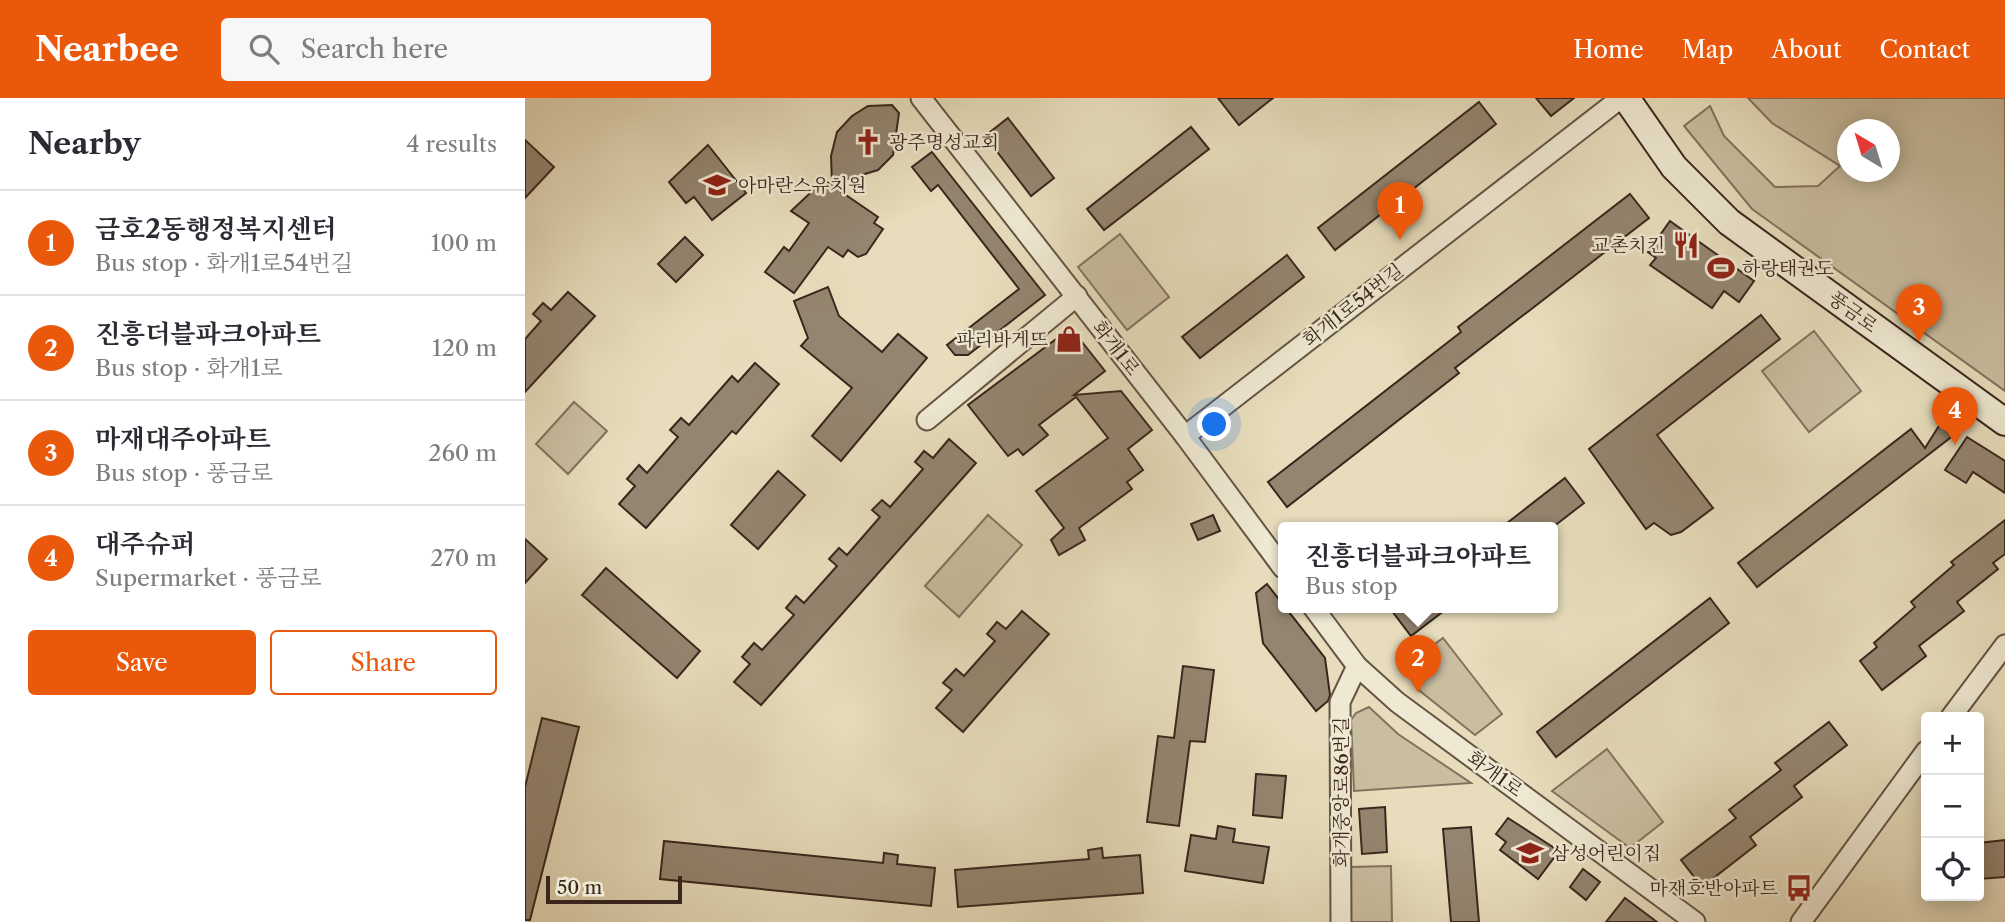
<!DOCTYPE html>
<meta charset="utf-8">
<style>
body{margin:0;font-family:"Libre Caslon Text","Noto Serif KR",serif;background:#f7f7f7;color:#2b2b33}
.controls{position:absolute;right:21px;bottom:21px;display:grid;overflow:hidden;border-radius:7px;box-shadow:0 4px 18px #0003}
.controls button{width:63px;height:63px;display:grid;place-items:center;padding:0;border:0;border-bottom:2px solid #e1e1e2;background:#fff;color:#2b2b33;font:35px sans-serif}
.compass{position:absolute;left:1312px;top:21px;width:63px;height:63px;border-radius:50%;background:#fff;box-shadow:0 4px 18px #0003;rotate:322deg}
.scale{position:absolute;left:21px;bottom:18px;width:136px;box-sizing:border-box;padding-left:7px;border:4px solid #3a261d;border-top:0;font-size:19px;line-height:24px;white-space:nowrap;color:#3a261d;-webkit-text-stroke:5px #efe9d3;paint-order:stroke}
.you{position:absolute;left:690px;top:327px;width:24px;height:24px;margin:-18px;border:5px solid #fff;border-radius:50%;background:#1a73e8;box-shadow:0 0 0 10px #1a73e833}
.badge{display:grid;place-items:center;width:46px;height:46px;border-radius:50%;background:#ea580c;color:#fff;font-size:23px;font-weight:700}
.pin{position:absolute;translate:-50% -58px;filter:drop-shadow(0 2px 4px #0008)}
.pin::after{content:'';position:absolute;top:37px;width:24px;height:21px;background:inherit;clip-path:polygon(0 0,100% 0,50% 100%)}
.popup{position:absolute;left:753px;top:424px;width:280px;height:91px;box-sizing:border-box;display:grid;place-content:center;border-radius:7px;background:#fff;filter:drop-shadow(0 2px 5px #0005);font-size:23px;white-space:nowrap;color:#7c7c81}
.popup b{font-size:26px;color:#2b2b33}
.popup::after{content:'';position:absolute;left:50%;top:100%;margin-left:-14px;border:14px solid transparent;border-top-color:#fff}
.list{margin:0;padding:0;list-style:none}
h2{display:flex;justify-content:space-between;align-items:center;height:91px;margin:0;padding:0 28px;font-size:30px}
h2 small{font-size:23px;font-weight:400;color:#7c7c81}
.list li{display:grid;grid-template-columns:46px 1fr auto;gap:21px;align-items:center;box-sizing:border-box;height:105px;padding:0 28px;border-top:2px solid #e1e1e2}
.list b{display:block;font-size:26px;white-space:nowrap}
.list p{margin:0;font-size:23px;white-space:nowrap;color:#7c7c81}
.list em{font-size:23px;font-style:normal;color:#7c7c81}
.actions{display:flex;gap:14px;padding:21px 28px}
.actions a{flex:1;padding:16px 0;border:2px solid #ea580c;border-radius:7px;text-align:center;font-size:24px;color:#ea580c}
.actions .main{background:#ea580c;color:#fff}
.icon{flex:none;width:38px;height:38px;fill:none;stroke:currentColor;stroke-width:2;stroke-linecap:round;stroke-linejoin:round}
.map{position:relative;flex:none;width:1480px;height:824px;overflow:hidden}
header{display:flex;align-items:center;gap:42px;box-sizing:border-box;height:98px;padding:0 35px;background:#ea580c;color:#fff}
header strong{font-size:33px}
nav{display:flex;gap:38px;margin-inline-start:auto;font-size:24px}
.search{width:490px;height:63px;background:#f7f7f7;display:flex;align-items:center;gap:18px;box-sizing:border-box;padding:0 24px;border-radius:7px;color:#7c7c81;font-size:26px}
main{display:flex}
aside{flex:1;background:#fff}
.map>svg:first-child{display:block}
</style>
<header>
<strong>Nearbee</strong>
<div class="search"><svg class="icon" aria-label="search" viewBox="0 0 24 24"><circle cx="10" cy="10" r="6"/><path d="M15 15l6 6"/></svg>Search here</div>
<nav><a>Home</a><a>Map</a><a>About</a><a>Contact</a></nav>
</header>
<main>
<aside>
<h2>Nearby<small>4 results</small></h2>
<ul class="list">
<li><span class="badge">1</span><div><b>금호2동행정복지센터</b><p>Bus stop · 화개1로54번길</p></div><em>100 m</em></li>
<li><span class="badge">2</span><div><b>진흥더블파크아파트</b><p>Bus stop · 화개1로</p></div><em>120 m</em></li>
<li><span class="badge">3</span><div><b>마재대주아파트</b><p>Bus stop · 풍금로</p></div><em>260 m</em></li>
<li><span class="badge">4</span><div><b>대주슈퍼</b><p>Supermarket · 풍금로</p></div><em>270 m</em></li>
</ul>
<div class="actions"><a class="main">Save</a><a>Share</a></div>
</aside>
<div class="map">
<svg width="1480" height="824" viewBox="0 0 1480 824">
<rect width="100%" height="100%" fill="#e7ddbc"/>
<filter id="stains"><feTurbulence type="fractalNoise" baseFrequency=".00286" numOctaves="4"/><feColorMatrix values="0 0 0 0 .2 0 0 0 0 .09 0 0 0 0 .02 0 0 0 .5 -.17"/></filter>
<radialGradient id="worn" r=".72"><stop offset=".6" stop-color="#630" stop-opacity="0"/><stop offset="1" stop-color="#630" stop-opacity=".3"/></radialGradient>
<!-- green -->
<g fill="#cabea1" stroke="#82725f" stroke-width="2" fill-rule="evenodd">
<path d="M1223,0H1480V293L1227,111L1159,28L1185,8L1199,38L1250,89L1293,88L1315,68L1247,25ZM1322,32H1364V74H1322Z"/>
<path d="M595,136L644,199L602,232L553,169Z"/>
<path d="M1289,233L1336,293L1284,334L1237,273Z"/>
<path d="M49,304L82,333L43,376L11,346Z"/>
<path d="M463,417L497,447L434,519L400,488Z"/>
<path d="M918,540L977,616L950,637L895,593L878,570Z"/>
<path d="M844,609L873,636L946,685L829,693L826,622L831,615Z"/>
<path d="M1082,651L1138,724L1105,750L1027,693Z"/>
<path d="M866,768L867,824H824L826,769Z"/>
</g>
<!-- building -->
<g fill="#948570" stroke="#3a261d" stroke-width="2">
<path d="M693,0H748L714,27Z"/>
<path d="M1011,0H1049L1026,18Z"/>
<path d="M954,4L971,26L810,152L793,130Z"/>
<path d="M367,7L374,15L368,57L353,72L307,86L306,58L312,34L327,18L343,8Z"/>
<path d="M483,20L529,80L506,98L460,38Z"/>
<path d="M666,29L684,51L579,132L562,111Z"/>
<path d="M0,42L29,69L0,100Z"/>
<path d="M183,47L221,95L187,122L169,99L161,105L144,84Z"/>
<path d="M407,54L520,197L443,257H430L422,247L494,191L413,87L406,93L387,69Z"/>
<path d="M299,82L353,119L349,125L358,131L341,156L333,159L323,152L318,159L303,149L269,195L240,174L259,149L264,153L284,125L266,113Z"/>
<path d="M1105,96L1124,120L930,270L934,275L762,409L743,384L936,234L933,229Z"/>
<path d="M1145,123L1229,183L1214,204L1199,193L1187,210L1125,167L1131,160L1123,154Z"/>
<path d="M160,139L178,157L151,184L133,166Z"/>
<path d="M762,157L779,179L675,260L657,239Z"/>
<path d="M303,189L314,218L357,254L373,236L402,260L316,363L287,338L327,290L276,248L283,240L269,203Z"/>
<path d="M43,194L70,218L0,294V241L16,223L8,216L18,205L26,212Z"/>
<path d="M1236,217L1255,241L1132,337L1188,410L1156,434L1146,437L1129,425L1121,431L1064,351Z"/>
<path d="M546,230L580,273L549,297L596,293L627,332L603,351L618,372L602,384L607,391L554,430L560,442L534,457L526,442L539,430L511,393L583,340L551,299L514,327L523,337L498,357L493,351L483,358L443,307Z"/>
<path d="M230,265L254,286L211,336L207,333L121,430L94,406L110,388L102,381L114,367L122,375L153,339L145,332L156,320L164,327L207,278L213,284Z"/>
<path d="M1417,323L1434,333L1232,489L1213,465L1386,331L1400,350Z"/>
<path d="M1442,339L1480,363V395L1448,374L1441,385L1420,372Z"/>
<path d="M424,341L451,365L236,607L209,584L225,566L217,559L229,545L237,552L269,517L261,510L271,498L279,505L312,468L304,461L314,450L322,457L355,419L347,412L357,402L365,409L398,371L390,364L399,353L408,360Z"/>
<path d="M253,373L280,397L233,451L206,427Z"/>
<path d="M1040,380L1059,405L1028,429H977Z"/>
<path d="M688,417L695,433L673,442L666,426Z"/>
<path d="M1480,422V456L1468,465L1473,471L1432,504L1439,513L1394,548L1401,558L1357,592L1335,563L1352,549L1349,545L1390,509L1386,504L1429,467L1426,464Z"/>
<path d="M0,441L22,461L0,485Z"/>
<path d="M81,470L175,553L152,580L57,497Z"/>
<path d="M742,486L800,560L805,597L803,603L791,613L738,545L731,495Z"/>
<path d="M1185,500L1204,525L1031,659L1012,634Z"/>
<path d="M864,509H924L886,538Z"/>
<path d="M497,513L524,536L438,634L411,610L427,592L418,585L431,571L439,578L470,543L462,536L472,524L481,531Z"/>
<path d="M658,568L689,572L680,644L665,643L654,728L622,724L633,638L649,640Z"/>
<path d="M17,620L54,629L5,822H0V689Z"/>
<path d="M1304,624L1322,647L1269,688L1277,699L1225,739L1231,747L1177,789L1156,762L1211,720L1204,712L1256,672L1250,665Z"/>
<path d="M731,676L761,678L757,720L728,717Z"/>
<path d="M860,709L862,754L837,756L834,711Z"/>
<path d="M983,720L1034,753L1013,781L975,752L981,744L971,736Z"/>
<path d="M693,728L710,731L708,744L744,749L738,785L660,773L666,737L691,741Z"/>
<path d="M946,729L954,824H926L918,731Z"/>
<path d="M1480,742V779L1454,781V745Z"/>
<path d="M139,743L358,765L359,755L373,757L372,766L410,770L406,808L135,781Z"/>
<path d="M577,750L578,760L615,757L618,795L433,809L430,772L564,761L563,752Z"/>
<path d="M1058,771L1075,784L1061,802L1045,789Z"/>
<path d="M1100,800L1132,824H1081Z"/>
</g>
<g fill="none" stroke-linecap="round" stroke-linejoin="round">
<defs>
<g id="street">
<path d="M396,0L660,338L758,470"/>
<path d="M402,322L552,198"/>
<path d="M660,338L1096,0"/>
<path d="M788,509L832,568L872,604L1170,824"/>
<path d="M1426,619L1480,547"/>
<path d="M816,824L815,604L832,568"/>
<path d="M1276,824L1401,653"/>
</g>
<path id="secondary" d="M1101,0L1149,69L1204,124L1480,324"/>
</defs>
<!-- street casing -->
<use href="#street" stroke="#655445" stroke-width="23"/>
<!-- secondary casing -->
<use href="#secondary" stroke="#3a261d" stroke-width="30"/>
<!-- street -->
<use href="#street" stroke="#efe9d3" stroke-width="19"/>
<!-- secondary -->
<use href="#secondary" stroke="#efe9d3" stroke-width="26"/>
</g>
<!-- icons -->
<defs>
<symbol id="church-bare" viewBox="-9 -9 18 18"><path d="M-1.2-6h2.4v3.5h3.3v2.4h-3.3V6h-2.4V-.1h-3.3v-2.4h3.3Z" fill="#8f2418" stroke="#efe9d3" stroke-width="2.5" paint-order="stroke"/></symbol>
<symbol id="school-bare" viewBox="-9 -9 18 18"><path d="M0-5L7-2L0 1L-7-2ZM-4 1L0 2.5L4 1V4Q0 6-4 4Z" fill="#8f2418" stroke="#efe9d3" stroke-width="2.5" paint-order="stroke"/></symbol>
<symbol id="restaurant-bare" viewBox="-9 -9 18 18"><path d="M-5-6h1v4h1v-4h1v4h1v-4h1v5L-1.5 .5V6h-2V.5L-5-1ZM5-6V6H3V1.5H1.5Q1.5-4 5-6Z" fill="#8f2418" stroke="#efe9d3" stroke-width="2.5" paint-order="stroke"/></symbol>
<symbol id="stadium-bare" viewBox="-9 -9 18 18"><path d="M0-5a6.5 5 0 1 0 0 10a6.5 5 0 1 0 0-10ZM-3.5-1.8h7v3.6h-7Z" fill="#8f2418" stroke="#efe9d3" stroke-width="2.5" paint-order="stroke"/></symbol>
<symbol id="shop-bare" viewBox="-9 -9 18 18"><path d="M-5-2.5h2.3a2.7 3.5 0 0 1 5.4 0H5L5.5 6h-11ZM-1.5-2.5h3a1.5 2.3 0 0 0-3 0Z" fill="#8f2418" stroke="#efe9d3" stroke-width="2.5" paint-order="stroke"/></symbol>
<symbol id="bus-bare" viewBox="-9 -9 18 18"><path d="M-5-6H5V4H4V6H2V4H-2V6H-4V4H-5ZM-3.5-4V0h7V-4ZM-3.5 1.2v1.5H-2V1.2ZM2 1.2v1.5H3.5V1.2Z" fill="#8f2418" stroke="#efe9d3" stroke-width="2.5" paint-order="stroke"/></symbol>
</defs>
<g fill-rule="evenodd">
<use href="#church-bare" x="324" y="25" width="38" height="38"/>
<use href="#school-bare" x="173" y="68" width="38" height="38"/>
<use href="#restaurant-bare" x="1142" y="128" width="38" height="38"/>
<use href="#stadium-bare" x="1177" y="151" width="38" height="38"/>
<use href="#shop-bare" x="525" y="222" width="38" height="38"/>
<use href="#school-bare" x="986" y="736" width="38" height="38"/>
<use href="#bus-bare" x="1255" y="771" width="38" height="38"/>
</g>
<g text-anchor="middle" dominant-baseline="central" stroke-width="5" stroke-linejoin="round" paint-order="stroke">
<!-- poi labels -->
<g font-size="19" fill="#3a261d" stroke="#efe9d3" text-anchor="start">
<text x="364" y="44">광주명성교회</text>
<text x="213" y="87">아마란스유치원</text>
<text x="1140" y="147" text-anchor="end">교촌치킨</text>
<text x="1217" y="170">하랑태권도</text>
<text x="523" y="241" text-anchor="end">파리바게뜨</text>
<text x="1026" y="755">삼성어린이집</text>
<text x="1253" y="790" text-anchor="end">마재호반아파트</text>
</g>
<!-- street labels -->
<g font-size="19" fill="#3a261d" stroke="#efe9d3">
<text transform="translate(828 207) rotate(-38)">화개1로54번길</text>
<text transform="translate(1328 214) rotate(36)">풍금로</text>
<text transform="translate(591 250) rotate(52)">화개1로</text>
<text transform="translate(970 676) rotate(36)">화개1로</text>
<text transform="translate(816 694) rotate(-90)">화개중앙로86번길</text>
</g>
</g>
<rect width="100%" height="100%" filter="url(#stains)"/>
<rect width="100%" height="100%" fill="url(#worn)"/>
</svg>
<div class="controls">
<button>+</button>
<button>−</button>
<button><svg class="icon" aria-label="locate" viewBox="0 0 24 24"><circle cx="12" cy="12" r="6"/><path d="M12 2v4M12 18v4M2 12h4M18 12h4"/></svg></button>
</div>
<svg class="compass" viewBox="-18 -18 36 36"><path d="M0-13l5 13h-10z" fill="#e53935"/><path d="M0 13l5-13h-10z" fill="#7c7c81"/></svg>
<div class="scale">50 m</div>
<div class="you"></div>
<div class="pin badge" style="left:875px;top:142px">1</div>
<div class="pin badge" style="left:893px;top:595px">2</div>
<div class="popup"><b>진흥더블파크아파트</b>Bus stop</div>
<div class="pin badge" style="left:1394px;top:244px">3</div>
<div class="pin badge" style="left:1430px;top:347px">4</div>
</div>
</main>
